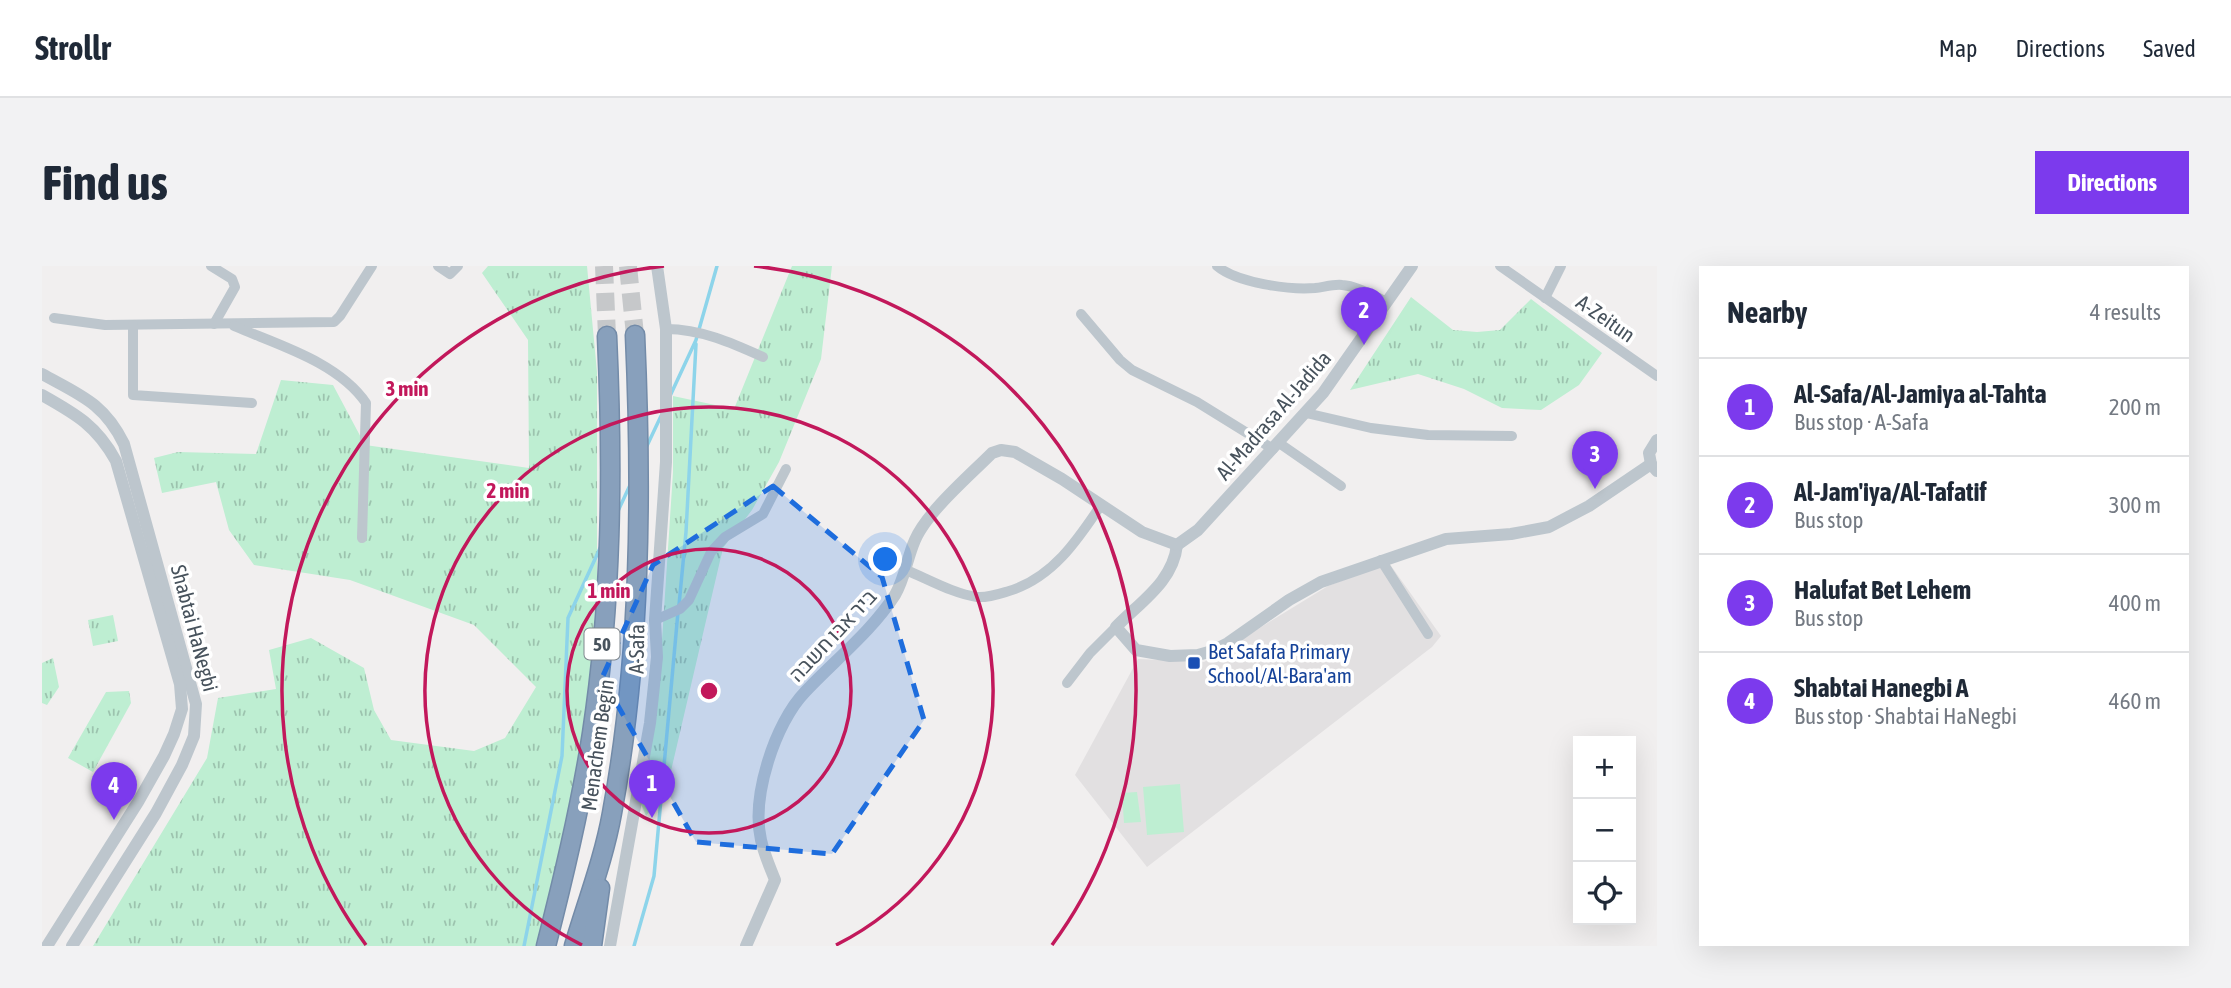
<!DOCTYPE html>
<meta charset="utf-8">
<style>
body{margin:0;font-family:"Asap Condensed",Heebo,sans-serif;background:#f2f2f3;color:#1f2937}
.controls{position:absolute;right:21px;bottom:21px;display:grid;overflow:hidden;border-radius:0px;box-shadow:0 7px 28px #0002}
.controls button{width:63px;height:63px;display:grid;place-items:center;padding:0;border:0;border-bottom:2px solid #e0e1e3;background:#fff;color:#1f2937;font:35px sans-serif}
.you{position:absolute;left:844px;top:294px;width:24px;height:24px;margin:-18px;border:5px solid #fff;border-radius:50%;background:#1a73e8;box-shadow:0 0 0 10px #1a73e833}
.badge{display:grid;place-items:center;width:46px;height:46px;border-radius:50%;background:#7c3aed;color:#fff;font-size:23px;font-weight:700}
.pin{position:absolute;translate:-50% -58px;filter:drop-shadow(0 2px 4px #0008)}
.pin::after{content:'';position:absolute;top:37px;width:24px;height:21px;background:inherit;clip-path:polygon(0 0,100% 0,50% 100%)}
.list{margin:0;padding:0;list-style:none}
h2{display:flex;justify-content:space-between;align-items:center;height:91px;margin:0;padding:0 28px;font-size:30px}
h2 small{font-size:23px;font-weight:400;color:#747a83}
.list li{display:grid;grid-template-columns:46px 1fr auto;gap:21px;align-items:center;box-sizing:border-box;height:98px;padding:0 28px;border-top:2px solid #e0e1e3}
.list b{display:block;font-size:26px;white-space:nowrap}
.list p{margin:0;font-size:23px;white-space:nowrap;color:#747a83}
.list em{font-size:23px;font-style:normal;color:#747a83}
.icon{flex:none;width:38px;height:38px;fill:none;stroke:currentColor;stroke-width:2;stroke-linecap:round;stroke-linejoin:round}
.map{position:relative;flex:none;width:1615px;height:680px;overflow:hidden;border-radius:0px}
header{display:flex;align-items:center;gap:42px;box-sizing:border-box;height:98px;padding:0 35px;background:#fff;border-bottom:2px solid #e0e1e3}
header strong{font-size:33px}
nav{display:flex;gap:38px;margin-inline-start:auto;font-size:24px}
.intro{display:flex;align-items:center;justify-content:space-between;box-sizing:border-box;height:168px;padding:0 42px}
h1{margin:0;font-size:49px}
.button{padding:18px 32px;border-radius:0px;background:#7c3aed;color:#fff;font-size:24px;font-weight:700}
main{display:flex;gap:42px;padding:0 42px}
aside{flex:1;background:#fff;border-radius:0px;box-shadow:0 7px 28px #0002}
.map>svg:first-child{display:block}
</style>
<header>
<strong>Strollr</strong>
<nav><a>Map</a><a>Directions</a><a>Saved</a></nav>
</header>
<div class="intro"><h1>Find us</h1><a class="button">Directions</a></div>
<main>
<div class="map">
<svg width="1615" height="680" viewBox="0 0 1615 680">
<defs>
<pattern id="grass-tufts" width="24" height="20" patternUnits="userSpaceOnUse" patternTransform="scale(1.75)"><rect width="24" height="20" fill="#beeed2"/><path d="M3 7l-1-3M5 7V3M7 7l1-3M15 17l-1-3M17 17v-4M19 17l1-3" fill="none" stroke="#9cc3ae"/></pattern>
</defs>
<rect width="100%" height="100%" fill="#f1efef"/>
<!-- education -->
<path fill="#e2e0e1" d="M1347,297L1399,370L1390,381L1105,601L1033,509L1096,393L1162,396L1286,320Z"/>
<!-- grass -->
<g fill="url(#grass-tufts)">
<path d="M446,0H545L555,106V311L545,464L503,680H51L165,492L176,432L234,423L227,384L269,372L322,402L332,444L349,474L432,485L463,472L494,421L432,359L308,314L212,299L187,264L174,216L120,227L112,192L136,186L214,188L239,114L291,119L323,179L487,202L486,74L440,7Z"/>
<path d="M750,0H790L779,93L737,196L710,244L681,282L625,522L604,550L599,538L618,405L631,206V130L692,143Z"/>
<path d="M1369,31L1411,64L1435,66L1458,64L1489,33L1560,87L1537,119L1499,144L1460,142L1422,123L1376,108L1308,124Z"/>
<path d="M71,349L76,375L51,380L46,354Z"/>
<path d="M11,392L17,421L5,439L0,437V397Z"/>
<path d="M87,425L89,437L51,506L26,492L64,426Z"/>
</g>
<!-- pitch -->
<g fill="#beeed2">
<path d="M1138,518L1142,566L1105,569L1101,521Z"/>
<path d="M1095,526L1099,556L1082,557L1080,527Z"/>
</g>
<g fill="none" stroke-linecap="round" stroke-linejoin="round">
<!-- stream -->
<g stroke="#8dd4ea" stroke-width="3.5">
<path d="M628,130L654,74L675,0"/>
<path d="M603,184L619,150"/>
<path d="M576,245L589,217"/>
<path d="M637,339L644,266L654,78"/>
<path d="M482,680L520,490L526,352L559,280"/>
<path d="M592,680L612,610L636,346"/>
</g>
<!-- motorway-tunnel -->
<g stroke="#c6c8ca" stroke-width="18" stroke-dasharray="18 9" stroke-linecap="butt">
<path d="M562,0L565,70"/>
<path d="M586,0L593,69"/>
</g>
<defs>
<g id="motorway">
<path d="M504,680C522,610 539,539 550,467C570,336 571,202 565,70"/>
<path d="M532,680C545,636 562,592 570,547C599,391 600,227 593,69"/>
<path d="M550,680L558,622"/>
</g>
</defs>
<!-- motorway casing -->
<use href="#motorway" stroke="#738ba8" stroke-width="21"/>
<!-- minor -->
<g stroke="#bdc6cd" stroke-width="10">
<path d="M169,0L190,13L193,21L172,58"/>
<path d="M396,0L408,8L416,0"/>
<path d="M1175,0C1195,17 1247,24 1273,22C1282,21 1292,18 1300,19C1316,20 1331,30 1345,36"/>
<path d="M1458,0L1615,110"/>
<path d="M1503,32L1519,0"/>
<path d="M1039,48L1078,94L1090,104L1155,136L1231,183"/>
<path d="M12,52L63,59L292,56L298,50L330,0"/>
<path d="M91,59V129L210,137"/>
<path d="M192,60C236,79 296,96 324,137L320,272"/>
<path d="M624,63C659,63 690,77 721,91"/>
<path d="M1264,147L1329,162L1386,169L1470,170"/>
<path d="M1237,177L1299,220"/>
<path d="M1339,294L1386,368"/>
<path d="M864,304C886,313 912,328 935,331C946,332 957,328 967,325C1010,312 1035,275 1059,239"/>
<path d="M613,354L638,343L647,334L669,286L683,271L721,248L744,203"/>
<path d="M1025,417L1048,387L1074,361"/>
</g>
<!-- tertiary -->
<g stroke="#bdc6cd" stroke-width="12">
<path d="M0,108C38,129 62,137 82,178L154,438L152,470L140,499L114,547L30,680"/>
<path d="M0,129C34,148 55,160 74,195L138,418L140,443L132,468L122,490L96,536L5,680"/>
<path d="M1615,174L1607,187L1609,198L1615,205"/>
<path d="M1135,279C1131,316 1098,336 1074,361L1094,384L1128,390L1156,389L1170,385L1186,377L1247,334L1279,316L1404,273L1469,268L1507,261L1547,240L1609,198"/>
<path d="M1135,279L1156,264L1281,127L1370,0"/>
<path d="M568,680L608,457L615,391L613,354L624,196V63L615,0"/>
<path d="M704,680L733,614C728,601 722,588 719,574C709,531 733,457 763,426C793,394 829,366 853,329C863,312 865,292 873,274C885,246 927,210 950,187L959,184L973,186L1020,213L1100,266L1135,279"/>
</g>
<!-- motorway -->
<use href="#motorway" stroke="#88a0bc" stroke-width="18"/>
</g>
<!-- marked area -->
<path fill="#1e6ddd" fill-opacity="0.2" stroke="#1e6ddd" stroke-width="5" stroke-dasharray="14 9" stroke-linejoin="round" d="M731,220L840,311L882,454L790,588L654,576L560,412L611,299Z"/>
<!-- distance rings -->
<g fill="none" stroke="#c2185b" stroke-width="3.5">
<circle cx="667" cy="425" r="142"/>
<path d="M540 679A284 284 0 1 1 794 679"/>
<path d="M324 679A427 427 0 0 1 622 0M712 0A427 427 0 0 1 1010 679"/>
</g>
<!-- markers -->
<rect fill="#1a4fb4" stroke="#fff" stroke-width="2.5" x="1145" y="390" width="14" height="14" rx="3.5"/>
<g text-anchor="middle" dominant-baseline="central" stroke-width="7" stroke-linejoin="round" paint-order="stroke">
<!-- shield labels -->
<rect fill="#fff" stroke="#7e868d" stroke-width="2" x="542.5" y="362.5" width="35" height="31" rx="5"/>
<g font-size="19" font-weight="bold" fill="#47525c">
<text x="560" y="378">50</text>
</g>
<!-- street labels -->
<g font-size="21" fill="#47525c" stroke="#fff">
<text transform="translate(1564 52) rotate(35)">A-Zeitun</text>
<text transform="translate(1231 149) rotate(-49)">Al-Madrasa Al-Jadida</text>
<text transform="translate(153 362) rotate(75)">Shabtai HaNegbi</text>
<text transform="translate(790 369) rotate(-47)">ביר אבו חשבה</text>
<text transform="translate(594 383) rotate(-89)">A-Safa</text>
<text transform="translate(555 479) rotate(-82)">Menachem Begin</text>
</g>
<!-- transit labels -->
<g font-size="21" fill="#164399" stroke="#fff" text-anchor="start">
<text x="1166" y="385">Bet Safafa Primary<tspan x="1166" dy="24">School/Al-Bara'am</tspan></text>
</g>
</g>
<circle cx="667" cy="425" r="10" fill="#c2185b" stroke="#fff" stroke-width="3.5"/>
<g font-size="21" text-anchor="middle" font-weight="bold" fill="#c2185b" stroke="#fff" stroke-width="7" stroke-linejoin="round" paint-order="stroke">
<text x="365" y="130">3 min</text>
<text x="466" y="232">2 min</text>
<text x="567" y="332">1 min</text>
</g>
</svg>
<div class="controls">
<button>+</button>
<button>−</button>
<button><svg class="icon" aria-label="locate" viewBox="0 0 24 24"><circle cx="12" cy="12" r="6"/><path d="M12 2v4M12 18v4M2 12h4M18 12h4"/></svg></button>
</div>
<div class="you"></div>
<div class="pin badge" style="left:610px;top:552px">1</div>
<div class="pin badge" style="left:1322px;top:79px">2</div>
<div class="pin badge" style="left:1553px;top:223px">3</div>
<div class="pin badge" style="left:72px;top:554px">4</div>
</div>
<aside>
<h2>Nearby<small>4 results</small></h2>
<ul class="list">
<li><span class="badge">1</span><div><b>Al-Safa/Al-Jamiya al-Tahta</b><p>Bus stop · A-Safa</p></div><em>200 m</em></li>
<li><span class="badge">2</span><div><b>Al-Jam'iya/Al-Tafatif</b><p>Bus stop</p></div><em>300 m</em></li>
<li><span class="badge">3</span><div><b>Halufat Bet Lehem</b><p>Bus stop</p></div><em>400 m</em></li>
<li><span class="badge">4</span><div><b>Shabtai Hanegbi A</b><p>Bus stop · Shabtai HaNegbi</p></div><em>460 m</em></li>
</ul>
</aside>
</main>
